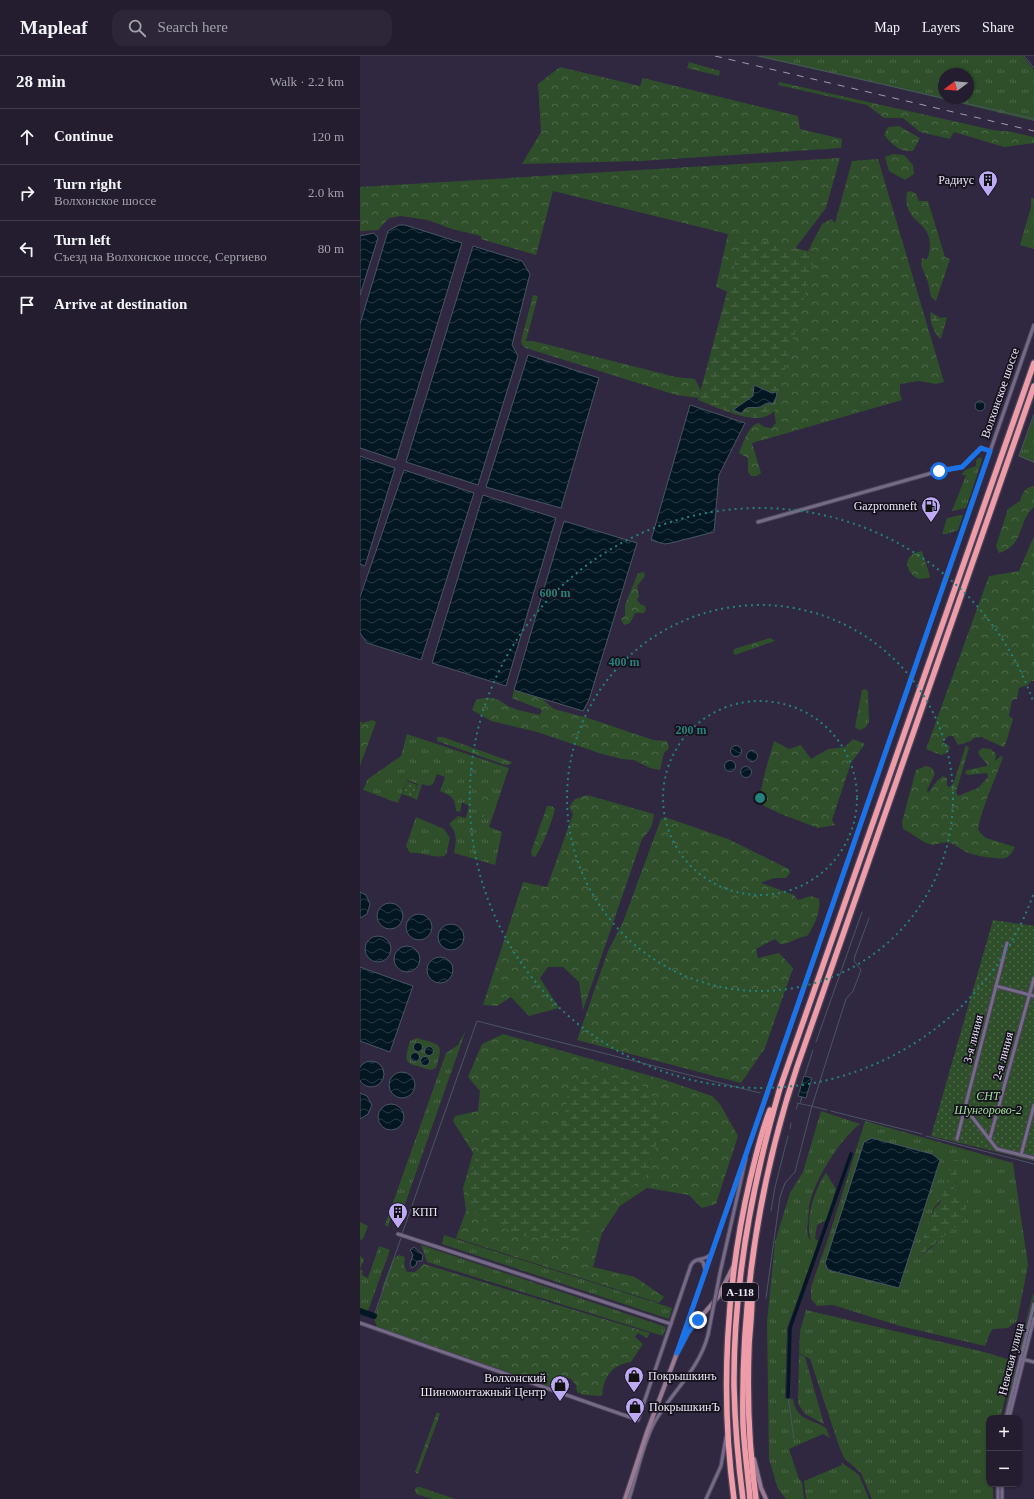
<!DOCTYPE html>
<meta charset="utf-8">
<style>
body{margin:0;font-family:Georgia,serif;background:#2c2638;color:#f1f3f6}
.controls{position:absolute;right:12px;bottom:12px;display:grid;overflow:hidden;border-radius:8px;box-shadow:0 1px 3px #0004}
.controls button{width:36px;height:36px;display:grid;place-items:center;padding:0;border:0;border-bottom:1px solid #413b4c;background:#241d30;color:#f1f3f6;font:20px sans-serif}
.compass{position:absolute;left:578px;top:12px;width:36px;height:36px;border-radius:50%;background:#241d30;box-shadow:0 1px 3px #0004;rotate:254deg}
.stop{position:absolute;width:12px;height:12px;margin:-9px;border:3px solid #1a73e8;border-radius:50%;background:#fff}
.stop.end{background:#1a73e8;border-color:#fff;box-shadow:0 1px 4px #0008}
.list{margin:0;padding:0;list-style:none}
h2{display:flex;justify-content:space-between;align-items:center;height:52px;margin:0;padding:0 16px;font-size:17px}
h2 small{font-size:13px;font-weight:400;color:#a3a2ab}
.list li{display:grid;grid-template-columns:26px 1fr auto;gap:12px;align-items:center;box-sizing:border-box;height:56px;padding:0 16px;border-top:1px solid #413b4c}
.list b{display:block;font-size:15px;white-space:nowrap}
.list p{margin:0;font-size:13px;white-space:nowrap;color:#a3a2ab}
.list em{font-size:13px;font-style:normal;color:#a3a2ab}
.icon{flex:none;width:22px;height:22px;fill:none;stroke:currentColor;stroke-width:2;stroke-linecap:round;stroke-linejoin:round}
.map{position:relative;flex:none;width:674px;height:1443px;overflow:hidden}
header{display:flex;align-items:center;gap:24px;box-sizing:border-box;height:56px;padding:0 20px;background:#241d30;border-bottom:1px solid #413b4c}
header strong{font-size:19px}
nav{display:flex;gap:22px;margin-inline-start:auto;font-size:14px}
.search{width:280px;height:36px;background:#2c2638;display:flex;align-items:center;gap:10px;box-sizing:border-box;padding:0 14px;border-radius:12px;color:#a3a2ab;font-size:15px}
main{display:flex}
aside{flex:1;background:#241d30}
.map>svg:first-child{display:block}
</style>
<header>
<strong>Mapleaf</strong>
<div class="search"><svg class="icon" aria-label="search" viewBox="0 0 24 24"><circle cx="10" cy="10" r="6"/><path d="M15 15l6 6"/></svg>Search here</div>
<nav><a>Map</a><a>Layers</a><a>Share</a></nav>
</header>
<main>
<aside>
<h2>28 min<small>Walk · 2.2 km</small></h2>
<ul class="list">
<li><svg class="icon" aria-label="ahead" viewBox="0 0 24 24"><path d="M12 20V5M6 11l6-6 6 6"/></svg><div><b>Continue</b></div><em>120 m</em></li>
<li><svg class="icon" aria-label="right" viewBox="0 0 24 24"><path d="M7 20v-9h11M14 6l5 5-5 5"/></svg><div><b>Turn right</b><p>Волхонское шоссе</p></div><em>2.0 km</em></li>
<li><svg class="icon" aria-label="left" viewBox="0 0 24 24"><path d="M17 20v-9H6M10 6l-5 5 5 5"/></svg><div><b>Turn left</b><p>Съезд на Волхонское шоссе, Сергиево</p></div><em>80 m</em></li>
<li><svg class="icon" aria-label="arrive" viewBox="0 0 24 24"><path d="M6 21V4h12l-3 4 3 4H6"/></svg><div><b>Arrive at destination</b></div></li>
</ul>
</aside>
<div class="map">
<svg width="674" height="1443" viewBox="0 0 674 1443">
<defs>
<pattern id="grass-tufts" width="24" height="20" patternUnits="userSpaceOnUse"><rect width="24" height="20" fill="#2f4f2b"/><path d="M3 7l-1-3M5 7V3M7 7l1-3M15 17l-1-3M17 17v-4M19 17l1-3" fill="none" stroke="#4d684a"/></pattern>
<pattern id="forest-crowns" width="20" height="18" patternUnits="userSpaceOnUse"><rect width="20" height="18" fill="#2f4f2b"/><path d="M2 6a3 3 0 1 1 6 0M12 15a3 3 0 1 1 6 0" fill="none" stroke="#4d684a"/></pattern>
<pattern id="wetland-marsh" width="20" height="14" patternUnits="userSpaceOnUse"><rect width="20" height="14" fill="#2f4f2b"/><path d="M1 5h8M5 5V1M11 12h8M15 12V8" fill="none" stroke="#4d684a"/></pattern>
<pattern id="park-dots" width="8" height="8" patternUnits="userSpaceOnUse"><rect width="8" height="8" fill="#2f4f2b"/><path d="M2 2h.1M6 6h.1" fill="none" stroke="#4d684a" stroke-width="1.8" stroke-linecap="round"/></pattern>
<pattern id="water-waves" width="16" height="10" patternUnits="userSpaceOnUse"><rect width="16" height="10" fill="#031723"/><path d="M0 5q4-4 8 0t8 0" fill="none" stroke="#283944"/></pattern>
</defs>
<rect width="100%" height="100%" fill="#302740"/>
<!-- grass -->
<g fill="url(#grass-tufts)" fill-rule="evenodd">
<path d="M395,0H663L674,14V65L520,28ZM584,18H608V42H584Z"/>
<path d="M671,142H674V193L660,189L671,151Z"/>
<path d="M674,360V407L659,400Z"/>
<path d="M620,401L622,403L621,407L606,452L592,455L606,419H601L605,414L616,410V404Z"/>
<path d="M601,459H603L598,474L587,478H582L587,462Z"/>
<path d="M506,633L508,636L509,666L505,672L499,674L495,671L502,634Z"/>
<path d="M47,678L149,712L129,771L142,776L135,809L94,797C96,786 98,777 89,768L98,760L106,762L109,750L102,746L100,756L96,755C95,742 92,740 80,735L85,721L77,718L73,728L69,730L62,728L57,744L53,742L58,728L47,724L38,747L3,734L8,723L41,700Z"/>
<path d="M56,761L84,773L90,782L86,799C76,804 61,795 50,797L46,790Z"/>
<path d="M106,974L39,1165L30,1163L28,1171L25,1169L86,997L98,989Z"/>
<path d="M57,982C81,989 84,986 76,1012L70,1014C47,1006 42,1011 50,985Z"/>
<path d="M461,1055L500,1068C480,1083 456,1122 450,1146C448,1152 449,1158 448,1165C447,1172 446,1180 451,1185C445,1165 453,1135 466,1117L476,1133L466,1164L457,1169L455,1182L458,1185L456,1192L427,1272L425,1342L433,1343C437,1365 450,1362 466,1372L470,1382L463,1378L429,1393L439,1423L442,1426L444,1443H426L418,1433L409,1403L407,1266L415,1186L430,1137L443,1116Z"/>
<path d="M505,1065L653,1107L668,1209L657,1265L648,1272L633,1273L630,1277L625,1290L540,1270L473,1249L457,1250L451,1243V1231L469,1180ZM504,1086L580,1104L539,1232L468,1214L465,1208ZM596,1125L594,1134L600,1139L603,1164L558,1203L573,1153Z"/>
<path d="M0,1166L8,1170L3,1183L0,1184Z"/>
<path d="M84,1179L312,1252L309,1263L82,1188Z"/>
<path d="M61,1189L306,1271L303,1280L67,1206Z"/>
<path d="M19,1190L30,1194L8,1255L0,1253V1200L4,1203L0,1213L3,1215L2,1219L8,1222Z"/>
<path d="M673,1237L674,1241L661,1293L659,1294Z"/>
<path d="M446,1254L628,1297L653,1305L654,1309L640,1362H629V1428H633V1443H512L501,1417L484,1402L479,1390L450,1303L439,1297L440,1275Z"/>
<path d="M439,1298L445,1301L464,1368L445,1358L438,1348Z"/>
<path d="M655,1310L657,1311L644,1362H643Z"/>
<path d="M481,1406L499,1419L509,1443H446L444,1425L482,1409Z"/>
</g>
<!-- forest -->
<g fill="url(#forest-crowns)">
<path d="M329,6L360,15L359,20L327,12Z"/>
<path d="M200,11L280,30L283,22L438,60L440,73L482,83L481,92L281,105L162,108L181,76L178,28Z"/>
<path d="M419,26L633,74L652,76L674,81V87L644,91L594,76L590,83L560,76L543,62H524L507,49L418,29Z"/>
<path d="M539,70L560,82L553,95C539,96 533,89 524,79L528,71Z"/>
<path d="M533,98L544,99L553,109L554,118L545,124L529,115L525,101Z"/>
<path d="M480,102L466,152L422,210L373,238L356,231L368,178L193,135L176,199L121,183V180L92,173L68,164L41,160L29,162L18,174L0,175V131Z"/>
<path d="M518,103L584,326L576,328L559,325L540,328V338L542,344L392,387L401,417L397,420H391L388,416V402L379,397C383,388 388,369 399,367L404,371L411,372L416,367L414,355L455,197L448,195L462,168L471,163L475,167L492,105Z"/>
<path d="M552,135L556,138L559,145H568L585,201L590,203L576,245L571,241L568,226L561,209L562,202L567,204C581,162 541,172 547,136Z"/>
<path d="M173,239L178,240L166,285H173L316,321L335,323L341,335L339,342L316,339L166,292L162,289L161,285Z"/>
<path d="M674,430V451C657,465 666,488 639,497L636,490L648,453L660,445C663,436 664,432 674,430Z"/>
<path d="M674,480V625H671L668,629L659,632L657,643H654L652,644L649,660L653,663L645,690L643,691L621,681L614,682L611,685L598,689L593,680H589L582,685L590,691L587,697L581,699L566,693L629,520L659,515Z"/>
<path d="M562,495L570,520L569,522L558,523C543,514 543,498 562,495Z"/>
<path d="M284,516L285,520L277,530L279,540L277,544L280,548L285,550L286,554L284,557H275L270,567L264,569L261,563L265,560V549L278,517Z"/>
<path d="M410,582L415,585L375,599L373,597L374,593Z"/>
<path d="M154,634L181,642L194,653L228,662L293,684L307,685L309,692L304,697L300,714L290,712L274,704L262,703L242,698L177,676L131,665L112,654L116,644C139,637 139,648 158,654C165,656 173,657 180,659L182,654L152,642Z"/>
<path d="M13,664L16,666L0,710V665L2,667Z"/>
<path d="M77,681H83L152,706L149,709H145L77,685Z"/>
<path d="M493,683L505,688L491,707L472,764L475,769L458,772L421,758L404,750L399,744L405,716L414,685L429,693L441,689L451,703L468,693L485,691Z"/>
<path d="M606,689L609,692L596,736L598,740L618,732L628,721L627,717L608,719L605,717L607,714L627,710V708L620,700L618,696L622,692L631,693L636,698L635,705L641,700L643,701C635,725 623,748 618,773L622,779L626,782L655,791C653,795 650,801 645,802C637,804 613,799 606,796C600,793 596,789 590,787C582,784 576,791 569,788C560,785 552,777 543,773L542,766L556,714L566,710L572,712L575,718L567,734L568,737L577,725L583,720L587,722V730L590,731L594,726Z"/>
<path d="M133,728L134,730L132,736L133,738L123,762L120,758L123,754L120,750L124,735Z"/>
<path d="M227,739L294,758C293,769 290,775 282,783L223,954L219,926L203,911H188L180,922L199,952L169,960L151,941L137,950L123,949L163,826L187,831L213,758L209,751L215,743Z"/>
<path d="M187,750H192L195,753C193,763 181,794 175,801L172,800L171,796Z"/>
<path d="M305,761L368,783L429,813L430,817L426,822H414L401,827L434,839L438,844L451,840L459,843C461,856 454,870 447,880C437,881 430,888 420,888L415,883L396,893L398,902L419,897L433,912L405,992L381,1027L217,984L248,895L263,866L301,763Z"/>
<path d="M143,978L305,1024L352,1040L360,1048L378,1080L356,1148L342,1152L329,1139L287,1132L260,1150L242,1177L233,1211L275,1221L304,1241L299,1247L96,1182L106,1155L103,1132L113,1097L93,1065L95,1060L118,1055L120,1035L108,1021L122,988Z"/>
<path d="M39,1199L45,1201L44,1209L47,1216H55L64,1208L290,1277L287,1282L278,1277L275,1281L283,1288L271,1306C251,1309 244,1321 242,1340L224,1339L217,1336L216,1329L211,1323L200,1319L204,1333L200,1334L17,1271L14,1263L23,1236L22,1232L33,1203Z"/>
<path d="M77,1356L80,1358L58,1418L55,1416Z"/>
<path d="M57,1431H60L95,1443H73L56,1438L55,1433Z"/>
</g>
<!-- wetland -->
<g fill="url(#wetland-marsh)">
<path d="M382,180L456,197L414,355C399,373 357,351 338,344Z"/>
<path d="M571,256L580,262L587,261L581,283C575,280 568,262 571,256Z"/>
<path d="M242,1021L263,1023L285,1031L297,1047L300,1064L295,1093L286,1121L266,1134L257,1144L250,1159L218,1182L192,1183L162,1180L126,1165L108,1152L107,1130L115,1104L128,1076L154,1074L189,1078L204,1067L208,1037L218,1023Z"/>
<path d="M594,1104H599L594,1134L600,1139L608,1142L603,1165L567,1194L558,1203L568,1167L574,1153L580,1147Z"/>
</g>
<!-- park -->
<g fill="url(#park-dots)">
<path d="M47,725L57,729L53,742L42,738Z"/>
<path d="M633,864L674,870V1105L571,1080Z"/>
</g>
<!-- water -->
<g fill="url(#water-waves)" stroke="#495563">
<path d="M39,169H45L102,187L36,404L0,392V268L28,175Z"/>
<path d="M14,177L18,182L0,239V180Z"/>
<path d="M113,190L162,205L170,218L152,289L158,300L118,429L46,406Z"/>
<path d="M168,299L239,322L201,452L126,431Z"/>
<path d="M394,329L412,337L416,336L417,339L413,348L409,347C405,347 403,350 400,351C393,353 385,348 382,358L373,354L393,340Z"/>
<circle cx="620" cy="350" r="5"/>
<path d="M330,349L385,367L359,419L354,476L311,487L304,488L291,484Z"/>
<path d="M0,400L35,412L5,510L0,508Z"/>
<path d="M44,414L114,437L61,604L7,587L0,577V541Z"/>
<path d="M123,439L196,462L146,630L72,607Z"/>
<path d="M204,465L277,487L229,644L223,655L154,634Z"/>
<circle cx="376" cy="695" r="5.5"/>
<circle cx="392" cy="700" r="5.5"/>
<circle cx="370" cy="710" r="5.5"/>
<circle cx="386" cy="716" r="5.5"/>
<path d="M0,836L6,839L10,848L7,858L0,862Z"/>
<circle cx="30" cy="860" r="13"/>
<circle cx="59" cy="871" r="13"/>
<circle cx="91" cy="881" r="13"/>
<circle cx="18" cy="893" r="13"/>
<circle cx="47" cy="903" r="13"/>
<circle cx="80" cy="914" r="13"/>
<path d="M0,911L53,930L30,996L0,985Z"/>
<circle cx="58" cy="991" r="4.5"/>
<circle cx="69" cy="995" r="4.5"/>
<circle cx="55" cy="1001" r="4.5"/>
<circle cx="65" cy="1005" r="4.5"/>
<circle cx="11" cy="1018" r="13"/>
<circle cx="42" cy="1029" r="13"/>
<path d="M444,1020L452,1022L446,1042L438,1040Z"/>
<path d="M0,1037L7,1040L12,1049L8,1058L0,1063Z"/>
<circle cx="31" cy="1061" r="13"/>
<path d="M512,1082L572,1098L580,1104L539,1232L468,1214L465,1207L504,1086Z"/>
<path d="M54,1191L63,1199L62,1205H57L56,1209L52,1212L50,1208L53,1199L50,1194Z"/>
</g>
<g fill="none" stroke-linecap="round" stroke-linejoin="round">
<!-- stream -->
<g stroke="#495563" stroke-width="1">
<path d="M399,0L674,63"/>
<path d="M664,0L674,12"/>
<path d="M674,358L659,400L674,406"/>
<path d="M456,986L502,856"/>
<path d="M445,1019L453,994"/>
<path d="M437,1047L446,1049"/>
<path d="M440,1047L442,1041"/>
<path d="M447,1049L467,1054"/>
<path d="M436,1053L438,1048"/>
<path d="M471,1055L562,1078"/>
<path d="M430,1073L431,1067"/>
<path d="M566,1080L674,1108"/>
<path d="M411,1155L415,1131L428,1080"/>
<path d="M42,1178L117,965L400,1037"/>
<path d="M406,1242L420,1141L425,1127L435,1116L452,1050L486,943L493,935L501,914L494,905L495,900L509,862"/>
<path d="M14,1260L41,1182"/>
<path d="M428,1341L434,1383"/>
</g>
<!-- canal -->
<path stroke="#031723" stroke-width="3.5" d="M428,1341L430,1272L491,1098"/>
<!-- river -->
<path stroke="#031723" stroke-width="6" d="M0,1255L14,1260"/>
<defs>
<g id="minor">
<path d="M398,466L579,415L602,411L621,392L630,395"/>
<path d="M636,930L674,940"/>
<path d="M605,1052L637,1093L674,1102"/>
<path d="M630,1082L674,922"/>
<path d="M597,1083L647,887"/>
<path d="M661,1099L674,1049"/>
<path d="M38,1178L311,1268"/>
<path d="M339,1204L343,1206L345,1213"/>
<path d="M360,1217L386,1102"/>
<path d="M0,1267L278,1364L331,1209C335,1201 344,1205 350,1199"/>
<path d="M319,1291L674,269"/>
<path d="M662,1303L674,1306"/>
<path d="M646,1362L674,1248"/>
<path d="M649,1362L674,1262"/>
<path d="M269,1443C277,1419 282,1390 294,1367C311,1337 339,1314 348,1279"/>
<path d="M346,1443L361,1410L366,1381"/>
<path d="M638,1443V1428"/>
<path d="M642,1443V1428"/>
</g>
<g id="secondary">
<path d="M394,1403L401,1432L406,1443"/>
<path d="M265,1443L287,1376L317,1297L328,1276L358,1241L373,1211"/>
</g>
<g id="motorway">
<path d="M392,1240C392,1257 390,1273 389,1289C387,1340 389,1393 396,1443"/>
<path d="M374,1443C360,1338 366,1227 390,1124C396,1100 401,1076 410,1054"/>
<path d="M383,1443C378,1406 375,1368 374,1331C373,1230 392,1128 420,1032L674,307"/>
<path d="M390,1443C388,1418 384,1392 383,1367C381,1247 399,1125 437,1011L674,330"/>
</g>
</defs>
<!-- minor casing -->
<use href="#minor" stroke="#4b4358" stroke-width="5"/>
<!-- secondary casing -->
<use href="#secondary" stroke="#4b4358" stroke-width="6"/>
<!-- motorway casing -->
<use href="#motorway" stroke="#4b4358" stroke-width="8"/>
<!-- minor -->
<use href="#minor" stroke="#756b88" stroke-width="3"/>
<!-- secondary -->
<use href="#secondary" stroke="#997a92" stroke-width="4"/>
<!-- motorway -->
<use href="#motorway" stroke="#ed9ca8" stroke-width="5.5"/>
<!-- rail -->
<path stroke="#a29bae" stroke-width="1" stroke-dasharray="7 7" stroke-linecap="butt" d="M355,0L674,75"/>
<defs>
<path id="minor-bridge" d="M348,1279L360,1217"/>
</defs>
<!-- minor-bridge casing -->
<use href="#minor-bridge" stroke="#4b4358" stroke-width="5" stroke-linecap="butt"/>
<!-- minor-bridge -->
<use href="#minor-bridge" stroke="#756b88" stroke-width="3"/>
</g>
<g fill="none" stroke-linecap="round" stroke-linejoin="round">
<!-- route -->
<path stroke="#1a73e8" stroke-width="5" d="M338,1264L328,1276L317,1297L630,395L621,392L602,411L579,415"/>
</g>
<!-- distance rings -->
<g fill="none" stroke="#25817c" stroke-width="2" stroke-dasharray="2 4">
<circle cx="400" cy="742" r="97"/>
<circle cx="400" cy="742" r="193"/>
<path d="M673 839A290 290 0 1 1 673 645"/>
</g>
<!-- icons -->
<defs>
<symbol id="building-pin" viewBox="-11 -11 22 30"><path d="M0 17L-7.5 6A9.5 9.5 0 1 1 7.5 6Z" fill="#bea9f5" stroke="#16121d"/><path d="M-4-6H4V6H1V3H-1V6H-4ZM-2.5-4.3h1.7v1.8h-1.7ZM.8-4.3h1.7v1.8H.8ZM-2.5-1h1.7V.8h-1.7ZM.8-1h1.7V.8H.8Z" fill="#111"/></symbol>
<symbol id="fuel-pin" viewBox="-11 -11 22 30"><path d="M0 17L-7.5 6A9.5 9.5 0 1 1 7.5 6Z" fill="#bea9f5" stroke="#16121d"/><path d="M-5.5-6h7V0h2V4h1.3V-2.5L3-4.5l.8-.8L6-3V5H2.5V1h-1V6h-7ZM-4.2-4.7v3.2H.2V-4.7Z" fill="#111"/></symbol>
<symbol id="shop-pin" viewBox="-11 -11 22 30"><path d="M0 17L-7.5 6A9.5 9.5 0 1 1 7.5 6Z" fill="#bea9f5" stroke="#16121d"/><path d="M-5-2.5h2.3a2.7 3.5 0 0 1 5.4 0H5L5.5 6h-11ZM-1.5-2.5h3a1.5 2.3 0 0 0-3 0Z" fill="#111"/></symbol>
</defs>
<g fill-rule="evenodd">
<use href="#building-pin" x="617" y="113" width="22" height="30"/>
<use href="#fuel-pin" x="560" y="439" width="22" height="30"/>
<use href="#building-pin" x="27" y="1145" width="22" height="30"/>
<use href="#shop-pin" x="263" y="1309" width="22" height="30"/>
<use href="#shop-pin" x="189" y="1318" width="22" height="30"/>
<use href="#shop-pin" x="264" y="1340" width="22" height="30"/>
</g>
<g text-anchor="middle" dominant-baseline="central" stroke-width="3.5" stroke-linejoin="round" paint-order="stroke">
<!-- shield labels -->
<rect fill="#16121d" stroke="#aca7b6" stroke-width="1" x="362" y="1227" width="36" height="18" rx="3"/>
<g font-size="11" font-weight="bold" fill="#ece7f7">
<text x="380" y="1236">А-118</text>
</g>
<!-- poi labels -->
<g font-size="12" fill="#ece7f7" stroke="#16121d" text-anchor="end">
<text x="614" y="124">Радиус</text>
<text x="557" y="450">Gazpromneft</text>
<text x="52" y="1156" text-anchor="start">КПП</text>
<text x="288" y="1320" text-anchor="start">Покрышкинъ</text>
<text x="186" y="1322">Волхонский<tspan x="186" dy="14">Шиномонтажный Центр</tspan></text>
<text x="289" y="1351" text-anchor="start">ПокрышкинЪ</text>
</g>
<!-- street labels -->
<g font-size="12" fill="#ece7f7" stroke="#16121d">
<text transform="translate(640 337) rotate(-71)">Волхонское шоссе</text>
<text transform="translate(613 983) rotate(-76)">3-я линия</text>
<text transform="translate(643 1000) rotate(-75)">2-я линия</text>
<text transform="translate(651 1303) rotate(-76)">Невская улица</text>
</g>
<!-- park labels -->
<g font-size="12" font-style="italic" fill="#9fe198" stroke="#16121d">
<text x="628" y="1040">СНТ<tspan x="628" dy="14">Шунгорово-2</tspan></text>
</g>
</g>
<circle cx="400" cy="742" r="6" fill="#25817c" stroke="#16121d" stroke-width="2"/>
<g font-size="12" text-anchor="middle" font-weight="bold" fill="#25817c" stroke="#16121d" stroke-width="3.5" stroke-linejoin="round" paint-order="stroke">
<text x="195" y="541">600 m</text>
<text x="264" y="610">400 m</text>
<text x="331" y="678">200 m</text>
</g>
</svg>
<div class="controls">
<button>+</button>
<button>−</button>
</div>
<svg class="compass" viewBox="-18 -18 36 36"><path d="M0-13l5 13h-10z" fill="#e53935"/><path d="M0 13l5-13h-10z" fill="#a3a2ab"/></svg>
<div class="stop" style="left:579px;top:415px"></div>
<div class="stop end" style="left:338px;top:1264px"></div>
</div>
</main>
